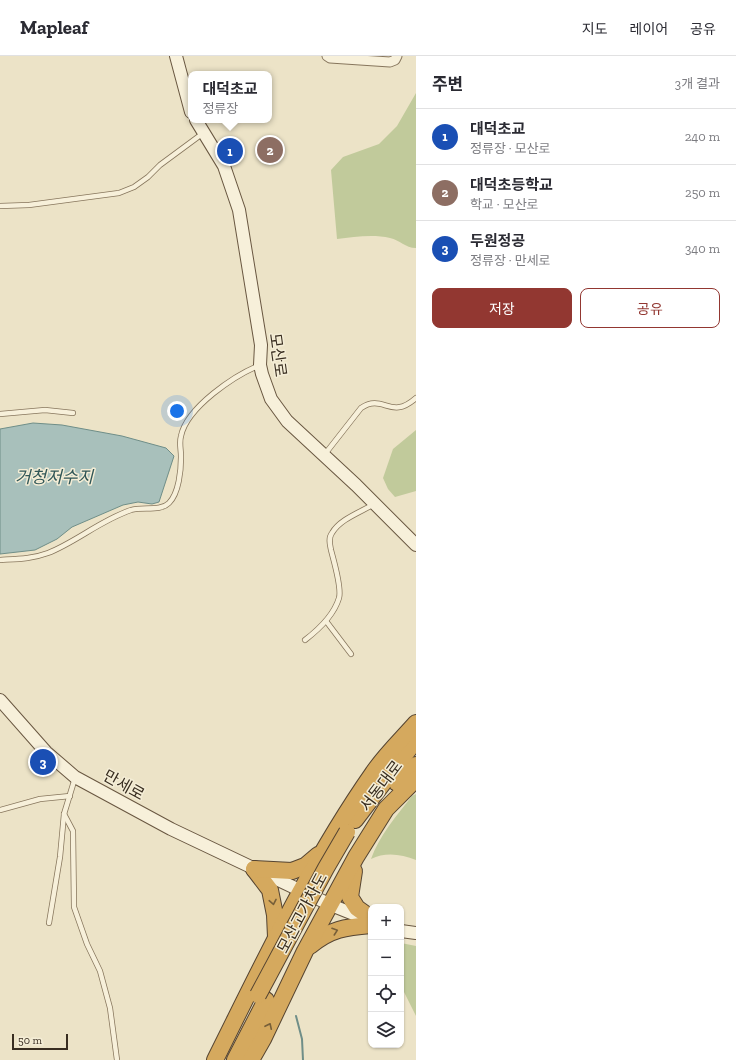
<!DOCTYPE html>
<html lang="ko">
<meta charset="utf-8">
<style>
body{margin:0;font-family:"Zilla Slab","Noto Sans KR",serif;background:#f7f7f7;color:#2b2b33}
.controls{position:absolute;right:12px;bottom:12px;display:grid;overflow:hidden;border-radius:8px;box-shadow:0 1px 3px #0004}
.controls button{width:36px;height:36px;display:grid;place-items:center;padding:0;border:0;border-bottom:1px solid #e1e1e2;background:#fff;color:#2b2b33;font:20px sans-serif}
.scale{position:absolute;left:12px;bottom:10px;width:56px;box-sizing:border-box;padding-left:4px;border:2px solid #382d20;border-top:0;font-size:11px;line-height:14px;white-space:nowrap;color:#382d20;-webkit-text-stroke:3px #f4edd6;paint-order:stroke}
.you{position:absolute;left:177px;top:355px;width:14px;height:14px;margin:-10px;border:3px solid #fff;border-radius:50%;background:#1a73e8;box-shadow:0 0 0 6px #1a73e833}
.badge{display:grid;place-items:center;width:26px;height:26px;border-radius:50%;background:#923731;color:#fff;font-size:13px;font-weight:700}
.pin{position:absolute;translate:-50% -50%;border:2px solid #fff;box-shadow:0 1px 4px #0006}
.popup{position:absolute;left:188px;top:15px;width:84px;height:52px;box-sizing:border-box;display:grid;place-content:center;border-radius:8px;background:#fff;filter:drop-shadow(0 1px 3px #0005);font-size:13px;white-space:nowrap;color:#7c7c81}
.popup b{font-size:15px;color:#2b2b33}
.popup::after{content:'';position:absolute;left:50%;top:100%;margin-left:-8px;border:8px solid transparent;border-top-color:#fff}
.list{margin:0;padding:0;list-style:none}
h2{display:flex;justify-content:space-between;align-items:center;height:52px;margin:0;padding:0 16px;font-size:17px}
h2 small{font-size:13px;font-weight:400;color:#7c7c81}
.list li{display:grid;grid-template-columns:26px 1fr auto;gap:12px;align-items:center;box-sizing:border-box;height:56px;padding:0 16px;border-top:1px solid #e1e1e2}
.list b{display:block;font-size:15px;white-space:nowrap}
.list p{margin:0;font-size:13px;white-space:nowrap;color:#7c7c81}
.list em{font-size:13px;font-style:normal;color:#7c7c81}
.actions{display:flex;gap:8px;padding:12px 16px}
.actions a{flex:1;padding:9px 0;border:1px solid #923731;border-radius:8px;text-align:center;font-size:14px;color:#923731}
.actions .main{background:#923731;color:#fff}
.icon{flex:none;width:22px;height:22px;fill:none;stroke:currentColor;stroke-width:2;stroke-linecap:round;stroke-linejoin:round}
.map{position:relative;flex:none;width:416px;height:1004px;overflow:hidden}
header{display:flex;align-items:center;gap:24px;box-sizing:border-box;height:56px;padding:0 20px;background:#fff;border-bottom:1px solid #e1e1e2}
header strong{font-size:19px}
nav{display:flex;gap:22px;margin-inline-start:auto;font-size:14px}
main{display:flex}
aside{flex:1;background:#fff}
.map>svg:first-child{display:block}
</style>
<header>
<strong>Mapleaf</strong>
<nav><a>지도</a><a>레이어</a><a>공유</a></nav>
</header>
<main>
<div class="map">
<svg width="416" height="1004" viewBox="0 0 416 1004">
<rect width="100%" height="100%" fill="#ece3c7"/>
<!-- green -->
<g fill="#c1ca9b">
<path d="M416,37V192C405,192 400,184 390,182C373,178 354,181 337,183L331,114L343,101L379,88L397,70Z"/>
<path d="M416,374V435L395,441L388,433L383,422L393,393Z"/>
<path d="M416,738V804C401,798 385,796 371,803C379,780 397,759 412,740Z"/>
<path d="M401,887L416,890V960L401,930Z"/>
</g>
<!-- water -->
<path fill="#a8c0bb" stroke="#6f8e88" d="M33,367L62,369L122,380L166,392L174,400L159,446L152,448L138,446L123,449L72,471L57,483L35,494L0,498V373Z"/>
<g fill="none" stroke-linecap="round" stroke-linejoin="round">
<!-- stream -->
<path stroke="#6f8e88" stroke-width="2" d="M296,960L302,983L303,1004"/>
<defs>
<g id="lane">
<path d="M0,150L29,149L119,137L134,131L148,121L160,109L202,78"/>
<path d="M0,358L45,354L73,357"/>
<path d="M325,398L361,352C384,337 390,365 416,342"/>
<path d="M0,504C16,503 32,503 48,497C76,486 101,464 131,454C142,450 160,456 169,447C179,437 181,414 181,401C181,393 179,387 181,380C187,351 235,319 260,309"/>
<path d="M326,565L351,598"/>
<path d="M305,584C318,574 334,559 339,542C342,532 334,506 331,494C330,489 328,482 332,477C340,463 361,456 374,448"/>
<path d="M0,754L40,743L70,740"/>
<path d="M64,758L73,775L74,851L87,888L100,915L110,952L117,1004"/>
<path d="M49,867L60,801L64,758L75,722"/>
</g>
<path id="street" d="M327,0L330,2L390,6L395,4L397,0"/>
<g id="secondary">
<path d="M176,0L191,56"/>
<path d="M196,64L224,110L239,154L261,289L260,309L262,318L271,343L287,365L356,429L416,489"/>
<path d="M0,644L46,696L75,721L171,773L331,849L366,863"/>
<path d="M401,875L416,877"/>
</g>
<g id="highway">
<path d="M397,727L416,709"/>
<path d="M355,764L416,684"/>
<path d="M254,813L270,834L275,859L276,881"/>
<path d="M254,813L292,815L305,810L318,799"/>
<path d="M354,815L350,841L357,852L371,862"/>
<path d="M310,890C330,873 346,871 371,869"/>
<path d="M215,1004C264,906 310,807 373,717C385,699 402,683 416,667"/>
<path d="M235,1004L266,944"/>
<path d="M251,1004L263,983L305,895L356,801L386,753L416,723"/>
</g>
</defs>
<!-- lane casing -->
<use href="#lane" stroke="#87765d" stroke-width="6"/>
<!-- street casing -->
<use href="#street" stroke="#87765d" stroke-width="11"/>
<!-- secondary casing -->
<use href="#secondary" stroke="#695741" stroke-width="14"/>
<!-- highway casing -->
<use href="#highway" stroke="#554431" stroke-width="18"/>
<!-- lane -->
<use href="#lane" stroke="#f7f0da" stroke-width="4.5"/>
<!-- street -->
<use href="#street" stroke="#f7f0da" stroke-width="9"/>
<!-- secondary -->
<use href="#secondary" stroke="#f7f0da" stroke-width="12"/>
<!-- highway -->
<use href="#highway" stroke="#d5a95e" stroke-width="16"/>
<defs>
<path id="highway-bridge" d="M258,939L326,812L347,776"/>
</defs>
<!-- highway-bridge casing -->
<use href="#highway-bridge" stroke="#554431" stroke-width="18" stroke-linecap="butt"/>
<!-- highway-bridge -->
<use href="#highway-bridge" stroke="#d5a95e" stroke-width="16"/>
</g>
<!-- one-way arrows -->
<defs><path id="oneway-chevron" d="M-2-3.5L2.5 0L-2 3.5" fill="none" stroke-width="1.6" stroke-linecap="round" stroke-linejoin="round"/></defs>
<g stroke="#775f39">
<use href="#oneway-chevron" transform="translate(273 846) rotate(79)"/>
<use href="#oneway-chevron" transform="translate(335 875) rotate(-19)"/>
<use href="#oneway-chevron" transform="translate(269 970) rotate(-65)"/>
</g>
<g text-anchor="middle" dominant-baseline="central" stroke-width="3" stroke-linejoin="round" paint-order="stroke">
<!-- street labels -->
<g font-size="16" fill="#382d20" stroke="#f4edd6">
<text transform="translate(278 299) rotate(82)">모산로</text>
<text transform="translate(124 729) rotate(29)">만세로</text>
<text transform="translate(381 730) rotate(-53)">서동대로</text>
<text transform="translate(302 857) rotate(-62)">모산고가차도</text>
</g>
<!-- water labels -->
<g font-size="17" font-style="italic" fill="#305657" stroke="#f4edd6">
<text x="54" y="421">거청저수지</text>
</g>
</g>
</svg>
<div class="controls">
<button>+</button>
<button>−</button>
<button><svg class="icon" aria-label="locate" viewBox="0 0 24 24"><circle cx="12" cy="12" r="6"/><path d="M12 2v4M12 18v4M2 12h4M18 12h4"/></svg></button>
<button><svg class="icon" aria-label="layers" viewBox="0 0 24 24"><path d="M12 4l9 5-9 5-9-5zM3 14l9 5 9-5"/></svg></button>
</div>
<div class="scale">50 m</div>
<div class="you"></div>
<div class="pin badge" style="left:230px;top:95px;background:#1a4fb4">1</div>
<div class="popup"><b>대덕초교</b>정류장</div>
<div class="pin badge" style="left:270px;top:94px;background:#8d6e63">2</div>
<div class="pin badge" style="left:43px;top:706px;background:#1a4fb4">3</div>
</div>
<aside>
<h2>주변<small>3개 결과</small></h2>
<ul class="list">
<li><span class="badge" style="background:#1a4fb4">1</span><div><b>대덕초교</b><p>정류장 · 모산로</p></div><em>240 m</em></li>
<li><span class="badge" style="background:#8d6e63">2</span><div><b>대덕초등학교</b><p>학교 · 모산로</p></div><em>250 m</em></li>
<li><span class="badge" style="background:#1a4fb4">3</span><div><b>두원정공</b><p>정류장 · 만세로</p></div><em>340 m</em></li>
</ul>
<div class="actions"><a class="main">저장</a><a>공유</a></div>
</aside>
</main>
